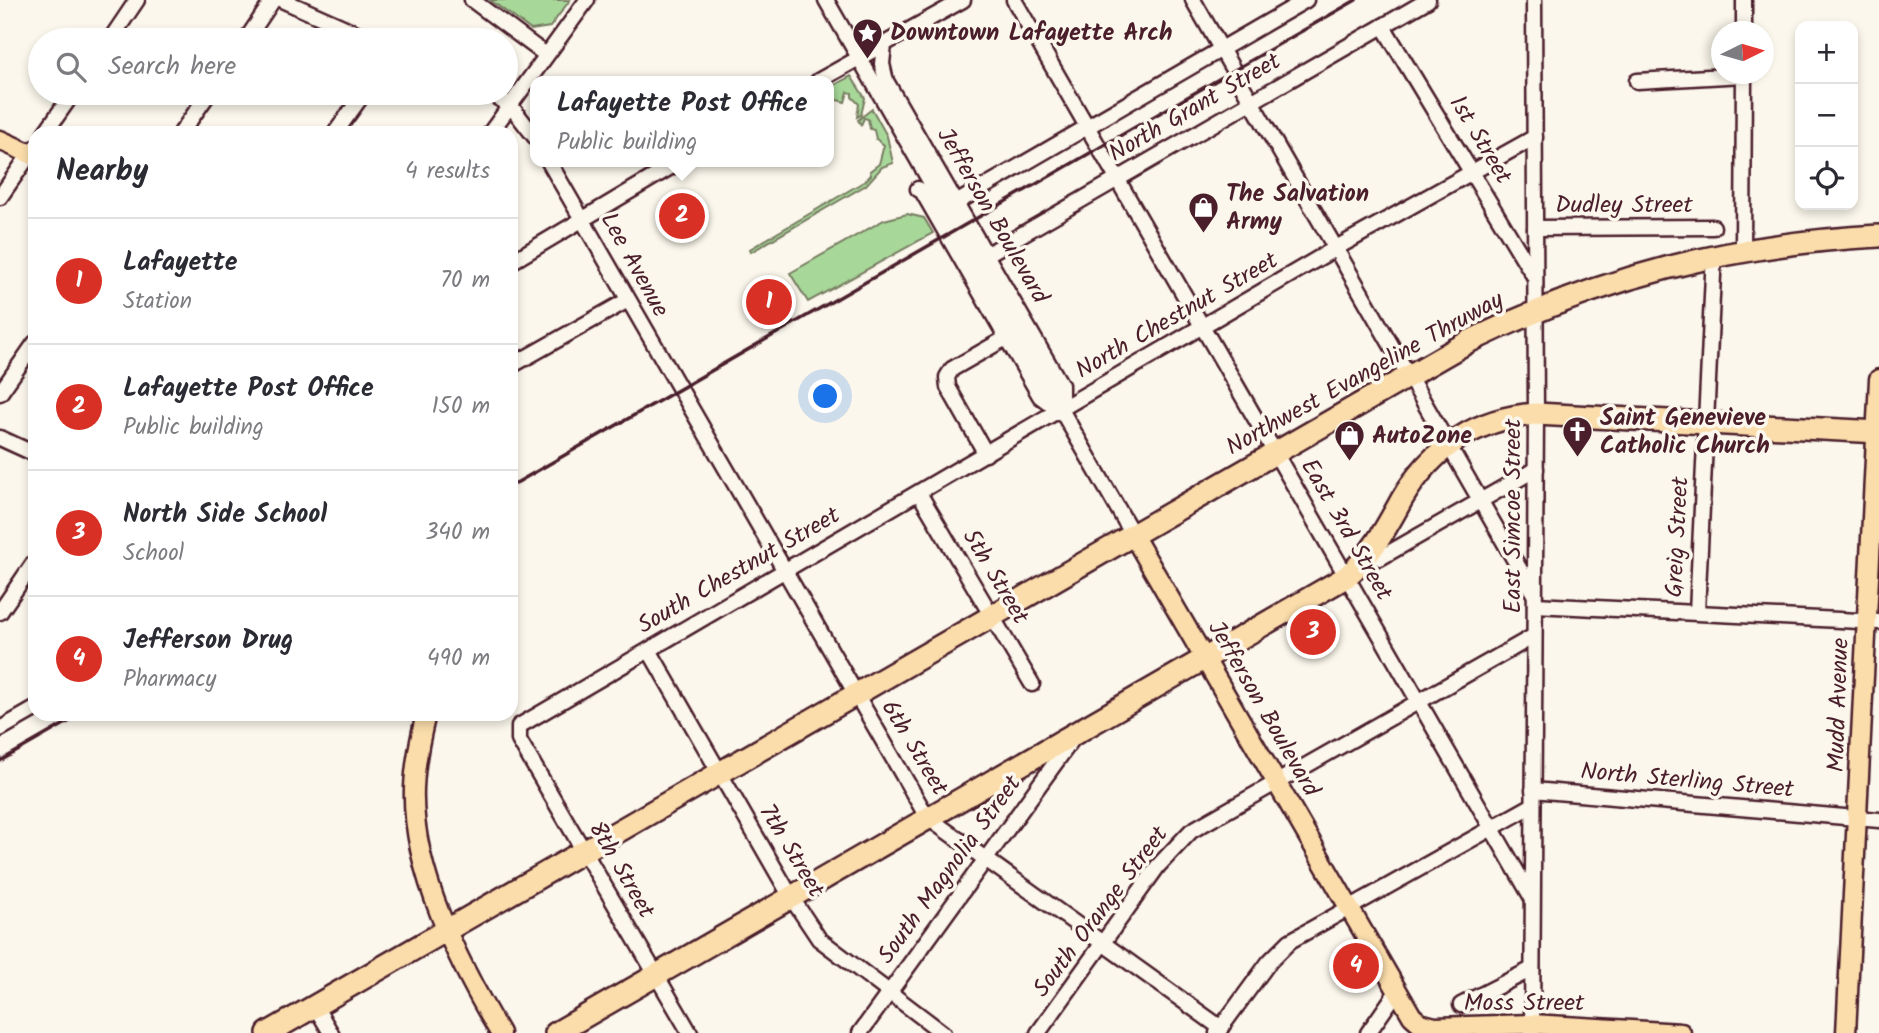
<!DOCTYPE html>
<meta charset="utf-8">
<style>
body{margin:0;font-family:Kalam,sans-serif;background:#f7f7f7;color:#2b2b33}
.controls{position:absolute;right:21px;top:21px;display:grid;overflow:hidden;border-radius:14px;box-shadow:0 4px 10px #0003}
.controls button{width:63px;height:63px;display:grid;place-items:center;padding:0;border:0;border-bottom:2px solid #e1e1e2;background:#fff;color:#2b2b33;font:35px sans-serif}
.compass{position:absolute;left:1711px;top:21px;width:63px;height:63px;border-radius:50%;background:#fff;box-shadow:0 4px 10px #0003;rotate:85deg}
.you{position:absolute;left:826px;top:397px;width:24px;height:24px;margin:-18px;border:5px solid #fff;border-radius:50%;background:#1a73e8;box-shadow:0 0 0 10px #1a73e833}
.badge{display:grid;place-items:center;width:46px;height:46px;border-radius:50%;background:#d93025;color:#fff;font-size:23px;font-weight:700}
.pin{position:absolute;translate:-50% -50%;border:4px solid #fff;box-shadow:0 2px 7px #0006}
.popup{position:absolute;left:530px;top:76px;width:304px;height:91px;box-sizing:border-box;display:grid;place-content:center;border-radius:14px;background:#fff;filter:drop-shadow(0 2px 5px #0005);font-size:23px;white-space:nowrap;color:#7c7c81}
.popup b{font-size:26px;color:#2b2b33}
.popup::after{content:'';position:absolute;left:50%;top:100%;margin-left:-14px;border:14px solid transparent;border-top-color:#fff}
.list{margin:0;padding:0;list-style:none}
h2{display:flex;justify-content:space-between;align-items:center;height:91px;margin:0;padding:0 28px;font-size:30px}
h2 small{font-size:23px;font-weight:400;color:#7c7c81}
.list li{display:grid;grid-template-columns:46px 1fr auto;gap:21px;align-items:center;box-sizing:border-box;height:126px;padding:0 28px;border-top:2px solid #e1e1e2}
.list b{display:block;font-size:26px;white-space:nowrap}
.list p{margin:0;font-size:23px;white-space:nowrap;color:#7c7c81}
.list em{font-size:23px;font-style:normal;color:#7c7c81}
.icon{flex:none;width:38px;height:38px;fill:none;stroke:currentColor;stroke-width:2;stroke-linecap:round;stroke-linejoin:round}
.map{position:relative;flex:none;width:1879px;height:1033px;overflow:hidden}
.search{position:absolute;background:#fff;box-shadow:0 4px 10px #0003;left:28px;top:28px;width:490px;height:77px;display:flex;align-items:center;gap:18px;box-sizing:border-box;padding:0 24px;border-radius:38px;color:#7c7c81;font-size:26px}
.panel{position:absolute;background:#fff;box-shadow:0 4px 10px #0003;left:28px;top:126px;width:490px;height:595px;border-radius:21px}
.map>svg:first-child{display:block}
</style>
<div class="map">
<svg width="1879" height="1033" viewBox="0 0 1879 1033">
<rect width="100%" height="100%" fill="#fbf7ec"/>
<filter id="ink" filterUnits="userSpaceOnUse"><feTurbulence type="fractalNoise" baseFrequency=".0143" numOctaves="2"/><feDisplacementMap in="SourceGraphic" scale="14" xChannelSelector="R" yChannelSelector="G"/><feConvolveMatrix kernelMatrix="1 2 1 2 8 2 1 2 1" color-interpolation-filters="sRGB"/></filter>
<g filter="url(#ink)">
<!-- green -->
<g fill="#a7d899" stroke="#787c62" stroke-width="2">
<path d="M490,0H570L550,27L531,30Z"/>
<path d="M851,76L865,98L861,115L857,117L859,104L852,97V93L848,92L845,102L829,98V88Z"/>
<path d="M872,109L887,136L893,163L882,167L866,185L751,252L750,249L865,181L871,175L870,171L879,164L884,145L876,139L874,130L870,129L868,119L864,118L861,125L858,120Z"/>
<path d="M907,214L924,218L933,233L808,302L790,273L884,220Z"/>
</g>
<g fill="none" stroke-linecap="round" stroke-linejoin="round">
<defs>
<g id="minor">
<path d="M282,0L372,40"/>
<path d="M472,0L546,55"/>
<path d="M826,0L1133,535"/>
<path d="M1014,0L1532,898"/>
<path d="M1193,0L1534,594"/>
<path d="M1383,26L1534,276"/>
<path d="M1744,32V0"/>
<path d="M110,40L137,0"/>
<path d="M246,40L273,0"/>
<path d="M884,44L882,64L886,81L1061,385V410"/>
<path d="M818,81L963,0"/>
<path d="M1637,81L1744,75"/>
<path d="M490,93L510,105L535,137"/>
<path d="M45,133L73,93"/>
<path d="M181,133L209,93"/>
<path d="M335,133L364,93"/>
<path d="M490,133L587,0"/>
<path d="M549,162L927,817L1221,1028"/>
<path d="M918,189L922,191L1040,396L1059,410"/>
<path d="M0,197L34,148"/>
<path d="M956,203L1306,0"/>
<path d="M1535,228L1713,227"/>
<path d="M1743,249L1744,74"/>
<path d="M986,255L1428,0"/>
<path d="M511,262L679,162"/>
<path d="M511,366L628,300"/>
<path d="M0,393L35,343"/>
<path d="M0,438L35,454"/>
<path d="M986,454L948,387L947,377L952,369L1006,338"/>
<path d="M919,493L1032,684"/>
<path d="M1380,558L1536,469"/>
<path d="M1535,605L1879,622"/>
<path d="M0,612L35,561"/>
<path d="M1697,612L1714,254"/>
<path d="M649,650L791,897L819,939L943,1033"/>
<path d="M0,729L35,709"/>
<path d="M1533,790L1879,820"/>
<path d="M1461,1005L1532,969"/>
<path d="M315,1006L331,1033"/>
<path d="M690,1033L519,740V726L1336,248L1535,137"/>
<path d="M860,1033L1074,737"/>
<path d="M1038,1033L1158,866L1191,831L1534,636"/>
<path d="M1217,1033L1269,962L1290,941L1533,805"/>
<path d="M1368,1033L1398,990"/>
<path d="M1532,1033L1536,414L1534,0"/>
</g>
<g id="major">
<path d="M0,140L35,156"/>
<path d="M1133,535L1412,1016L1420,1023L1435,1027L1532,1024L1681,1033"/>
<path d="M426,714C420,738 415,763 414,788C411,870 459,964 500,1033"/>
<path d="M1846,1033L1879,379"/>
</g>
<g id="highway">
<path d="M268,1033L1468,342C1603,277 1729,244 1879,236"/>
<path d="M556,1033L1346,577C1372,555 1386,528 1402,499C1432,448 1477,418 1536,414L1879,432"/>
</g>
</defs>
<!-- minor casing -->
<use href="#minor" stroke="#4a1f2b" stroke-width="19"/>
<!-- major casing -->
<use href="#major" stroke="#4a1f2b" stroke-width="23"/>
<!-- highway casing -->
<use href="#highway" stroke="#4a1f2b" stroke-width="26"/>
<!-- minor -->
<use href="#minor" stroke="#fbf7ec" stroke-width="14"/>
<!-- major -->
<use href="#major" stroke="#fbddab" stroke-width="18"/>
<!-- highway -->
<use href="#highway" stroke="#fbddab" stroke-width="21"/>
<!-- rail -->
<g stroke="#4a1f2b" stroke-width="3.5">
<path d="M511,486L1356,0"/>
<path d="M0,761L82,714"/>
</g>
</g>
</g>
<!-- icons -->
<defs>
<symbol id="sight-pin" viewBox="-11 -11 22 30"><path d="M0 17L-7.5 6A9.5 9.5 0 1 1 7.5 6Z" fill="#4a1f2b" stroke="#fbf7ec"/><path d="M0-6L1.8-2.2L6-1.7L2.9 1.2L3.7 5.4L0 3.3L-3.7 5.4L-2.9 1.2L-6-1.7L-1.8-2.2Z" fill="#fff"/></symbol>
<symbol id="shop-pin" viewBox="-11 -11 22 30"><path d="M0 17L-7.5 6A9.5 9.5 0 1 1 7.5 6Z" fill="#4a1f2b" stroke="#fbf7ec"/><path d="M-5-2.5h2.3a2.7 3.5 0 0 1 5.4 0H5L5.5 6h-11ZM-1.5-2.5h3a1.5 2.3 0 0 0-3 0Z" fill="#fff"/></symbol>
<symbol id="church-pin" viewBox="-11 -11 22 30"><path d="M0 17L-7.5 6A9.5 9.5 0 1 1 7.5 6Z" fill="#4a1f2b" stroke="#fbf7ec"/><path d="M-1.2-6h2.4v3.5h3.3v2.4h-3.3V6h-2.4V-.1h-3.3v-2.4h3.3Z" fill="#fff"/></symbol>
</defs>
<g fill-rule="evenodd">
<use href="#sight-pin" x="850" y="16" width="35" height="47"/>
<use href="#shop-pin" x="1186" y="190" width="35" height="47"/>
<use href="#church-pin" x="1560" y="414" width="35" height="47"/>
<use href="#shop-pin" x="1332" y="418" width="35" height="47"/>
</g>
<g text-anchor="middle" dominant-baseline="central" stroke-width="7" stroke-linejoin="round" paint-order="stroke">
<!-- poi labels -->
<g font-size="24" font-weight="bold" fill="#4a1f2b" stroke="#fbf7ec" text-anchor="start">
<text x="890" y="33">Downtown Lafayette Arch</text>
<text x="1226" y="194">The Salvation<tspan x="1226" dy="28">Army</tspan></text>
<text x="1600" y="418">Saint Genevieve<tspan x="1600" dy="28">Catholic Church</tspan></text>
<text x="1372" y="436">AutoZone</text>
</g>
<!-- street labels -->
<g font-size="24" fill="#4a1f2b" stroke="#fbf7ec">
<text transform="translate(1195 108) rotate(-30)">North Grant Street</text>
<text transform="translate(1480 140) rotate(59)">1st Street</text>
<text x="1624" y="205">Dudley Street</text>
<text transform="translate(992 216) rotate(60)">Jefferson Boulevard</text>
<text transform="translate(634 265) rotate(61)">Lee Avenue</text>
<text transform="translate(1177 316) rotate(-30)">North Chestnut Street</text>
<text transform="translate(1365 374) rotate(-29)">Northwest Evangeline Thruway</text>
<text transform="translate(1513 516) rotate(-90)">East Simcoe Street</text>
<text transform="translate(1346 530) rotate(60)">East 3rd Street</text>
<text transform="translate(1678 537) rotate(-87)">Greig Street</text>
<text transform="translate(739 571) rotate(-30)">South Chestnut Street</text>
<text transform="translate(995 577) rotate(59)">5th Street</text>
<text transform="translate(1839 705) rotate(-88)">Mudd Avenue</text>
<text transform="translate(1263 709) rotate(60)">Jefferson Boulevard</text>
<text transform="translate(914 748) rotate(59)">6th Street</text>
<text transform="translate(1687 781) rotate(5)">North Sterling Street</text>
<text transform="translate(791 851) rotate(59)">7th Street</text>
<text transform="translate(621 870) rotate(60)">8th Street</text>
<text transform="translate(950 870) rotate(-54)">South Magnolia Street</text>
<text transform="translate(1101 912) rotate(-53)">South Orange Street</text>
<text x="1524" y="1003">Moss Street</text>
</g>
</g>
</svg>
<div class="controls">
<button>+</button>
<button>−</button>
<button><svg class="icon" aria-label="locate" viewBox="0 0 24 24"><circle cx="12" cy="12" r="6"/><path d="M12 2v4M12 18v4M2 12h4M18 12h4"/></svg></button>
</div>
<svg class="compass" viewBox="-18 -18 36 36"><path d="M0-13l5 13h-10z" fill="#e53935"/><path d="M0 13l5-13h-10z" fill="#7c7c81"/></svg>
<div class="you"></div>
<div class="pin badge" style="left:769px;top:302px">1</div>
<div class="pin badge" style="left:682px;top:216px">2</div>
<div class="popup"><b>Lafayette Post Office</b>Public building</div>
<div class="pin badge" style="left:1313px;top:632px">3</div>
<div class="pin badge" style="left:1356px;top:966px">4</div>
<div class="search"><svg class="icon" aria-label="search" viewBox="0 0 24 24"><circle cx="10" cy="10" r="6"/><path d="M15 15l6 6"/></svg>Search here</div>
<section class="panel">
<h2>Nearby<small>4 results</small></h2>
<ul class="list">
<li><span class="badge">1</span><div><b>Lafayette</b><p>Station</p></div><em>70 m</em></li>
<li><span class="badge">2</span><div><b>Lafayette Post Office</b><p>Public building</p></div><em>150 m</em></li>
<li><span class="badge">3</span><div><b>North Side School</b><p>School</p></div><em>340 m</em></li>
<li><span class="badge">4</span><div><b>Jefferson Drug</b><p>Pharmacy</p></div><em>490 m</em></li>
</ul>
</section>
</div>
